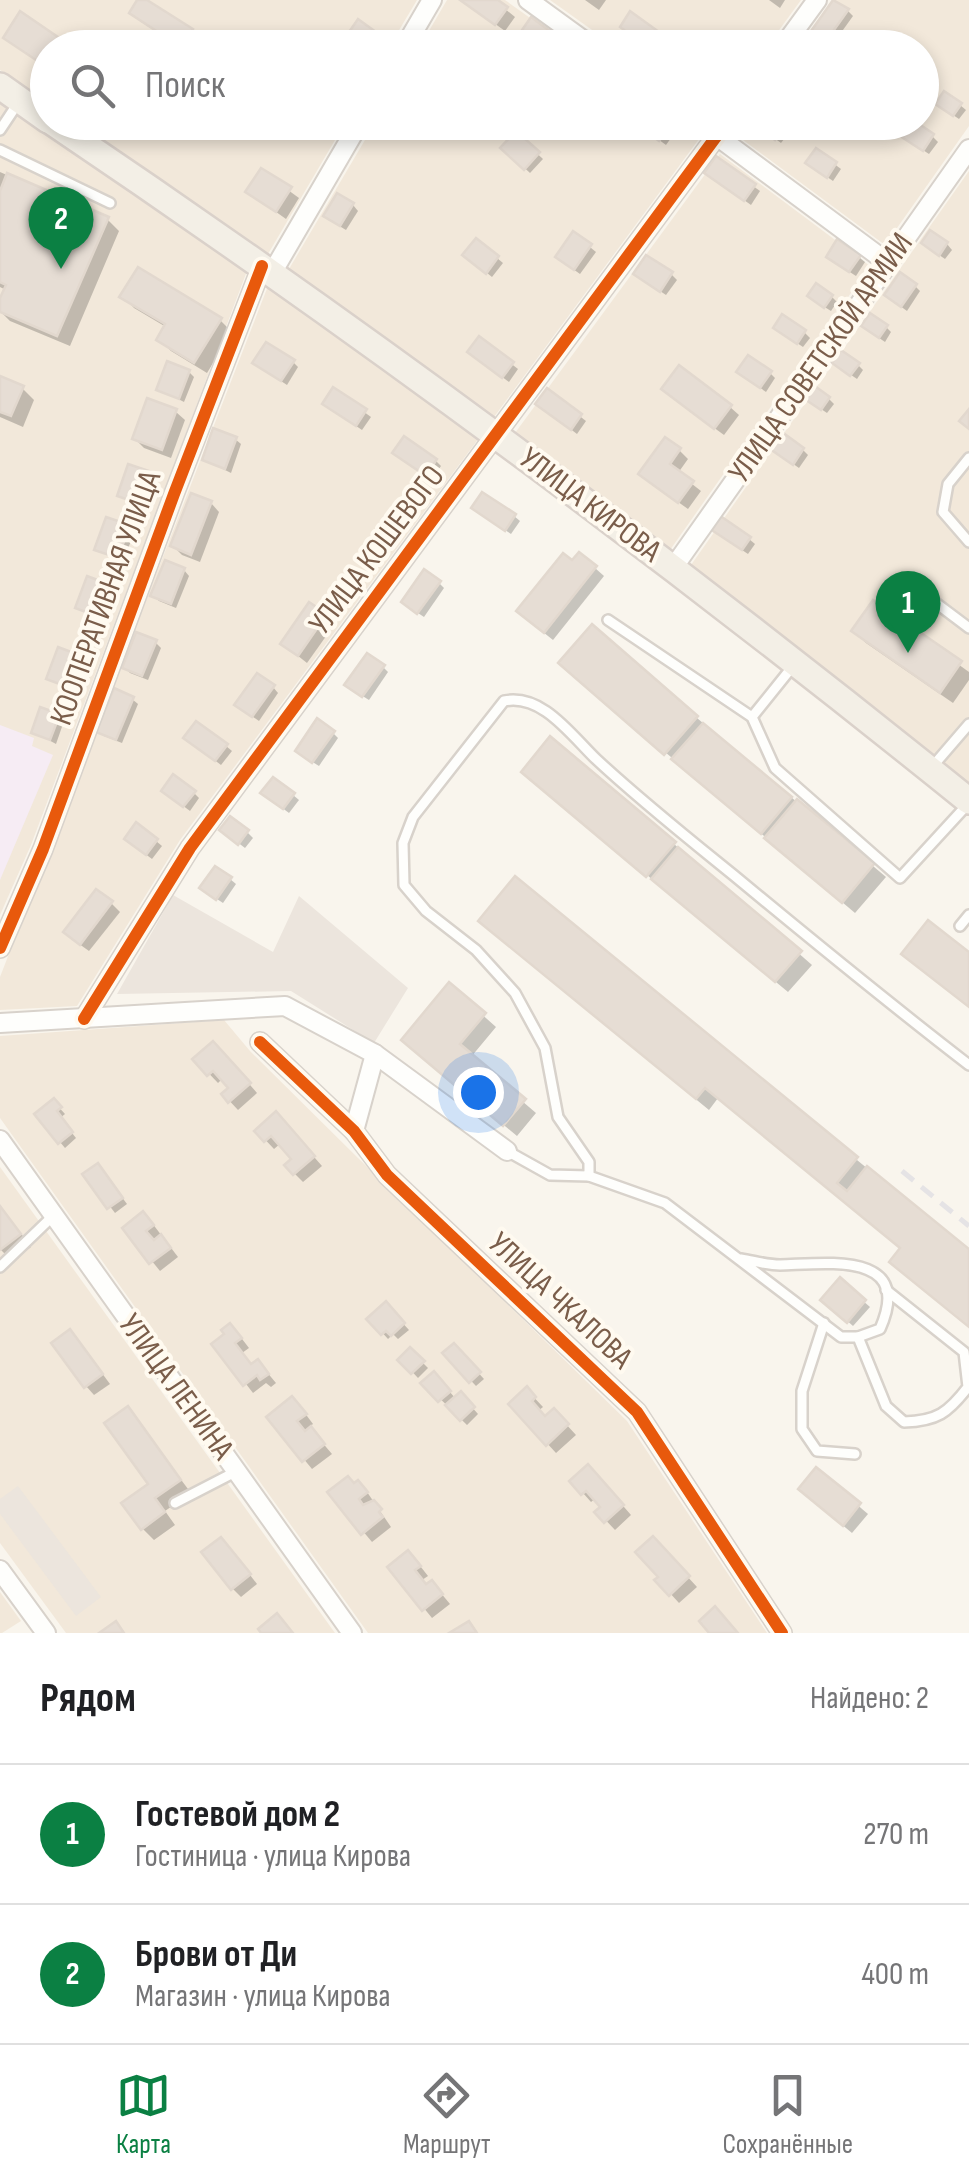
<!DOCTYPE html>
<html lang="ru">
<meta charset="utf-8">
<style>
body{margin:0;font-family:"Sofia Sans Condensed",sans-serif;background:#f6f6f6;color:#202124}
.you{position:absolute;left:478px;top:1092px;width:35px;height:35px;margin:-25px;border:8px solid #fff;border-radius:50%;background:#1a73e8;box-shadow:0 0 0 15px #1a73e833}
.badge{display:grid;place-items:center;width:65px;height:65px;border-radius:50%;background:#0b8043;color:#fff;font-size:32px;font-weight:700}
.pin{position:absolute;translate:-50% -82px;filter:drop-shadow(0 2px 5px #0008)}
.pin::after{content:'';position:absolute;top:52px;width:35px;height:30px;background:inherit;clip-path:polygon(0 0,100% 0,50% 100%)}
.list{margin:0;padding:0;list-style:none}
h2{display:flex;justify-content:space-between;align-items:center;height:130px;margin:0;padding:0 40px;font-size:42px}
h2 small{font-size:32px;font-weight:400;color:#757577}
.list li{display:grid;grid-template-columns:65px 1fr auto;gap:30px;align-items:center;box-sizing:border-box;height:140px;padding:0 40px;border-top:2px solid #e0e0e0}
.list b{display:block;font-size:38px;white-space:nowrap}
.list p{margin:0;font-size:32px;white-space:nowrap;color:#757577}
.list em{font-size:32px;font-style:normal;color:#757577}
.icon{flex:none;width:55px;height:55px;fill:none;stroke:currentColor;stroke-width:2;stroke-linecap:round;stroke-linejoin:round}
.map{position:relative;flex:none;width:969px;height:1633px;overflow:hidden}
.search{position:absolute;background:#fff;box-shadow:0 5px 15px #0003;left:30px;right:30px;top:30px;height:110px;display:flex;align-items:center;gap:25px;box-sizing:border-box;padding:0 35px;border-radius:55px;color:#757577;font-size:38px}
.sheet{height:410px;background:#fff}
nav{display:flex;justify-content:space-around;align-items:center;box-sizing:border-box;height:140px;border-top:2px solid #e0e0e0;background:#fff;font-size:28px;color:#757577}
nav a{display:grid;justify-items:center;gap:5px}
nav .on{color:#0b8043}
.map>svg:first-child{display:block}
</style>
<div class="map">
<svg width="969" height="1633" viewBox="0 0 969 1633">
<rect width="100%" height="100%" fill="#f9f5ed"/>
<!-- residential -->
<g fill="#f2e8da">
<path d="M0,0H417L389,47L48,48L47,102L0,70Z"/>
<path d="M447,0H505L571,47L419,48Z"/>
<path d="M550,0H801L766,48L616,47Z"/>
<path d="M833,0H969V126L885,245L735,134L743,123L922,122V48L798,47Z"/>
<path d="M0,101L247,271L31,845L0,915Z"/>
<path d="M675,122L699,139L494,417L289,269L375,123Z"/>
<path d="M77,123H345L268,254Z"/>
<path d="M720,154L870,266L670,550L515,433Z"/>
<path d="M969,171V786L691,565Z"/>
<path d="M268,286L479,438L180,840L77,1006L0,1010V977Z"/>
<path d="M224,1020L250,1051L358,1158L627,1421L767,1633H368L0,1118V1036Z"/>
<path d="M0,1167L335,1633H66L0,1543Z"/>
<path d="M0,1592L21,1621L2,1633H0Z"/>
</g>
<!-- industrial -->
<g fill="#ece5dd">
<path d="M173,895L273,952L299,896L408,988L374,1043L291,991L117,994Z"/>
<path d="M18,1486L101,1597L76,1616L0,1514V1499Z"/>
</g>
<!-- education -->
<path fill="#f6ecf4" d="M0,725L34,738L32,746L53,755L0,880Z"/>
<!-- shadow -->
<g fill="#0003">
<path d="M140,0L191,31L200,40L195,48H181L140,21L132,13Z"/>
<path d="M462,0H494L515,17L505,31Z"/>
<path d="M585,0H606L599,10Z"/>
<path d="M769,0H785L780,8Z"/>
<path d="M848,11L853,16L830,48L817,39Z"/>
<path d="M375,33L380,39L374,48H341Z"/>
<path d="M665,39L670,44L667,48H651Z"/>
<path d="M960,105L966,110L959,119L944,109Z"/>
<path d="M752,122L785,125L791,130L781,143Z"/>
<path d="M671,125L676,131L666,145L640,126Z"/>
<path d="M516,134L543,159L530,173L503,148Z"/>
<path d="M932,136L938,142L929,154L909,141Z"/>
<path d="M817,151L841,169L833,181L814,168Z"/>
<path d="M717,160L760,191L751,205L713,178Z"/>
<path d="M262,171L299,198L286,219L248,192Z"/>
<path d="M0,172L107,219L119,231L70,346L10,321L0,311L6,290L0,287Z"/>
<path d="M353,205L358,211L346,230L331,221Z"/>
<path d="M574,234L596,252L580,274L563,262Z"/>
<path d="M947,244L952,250L945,259L929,248Z"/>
<path d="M859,257L865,262L856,276L834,262Z"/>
<path d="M497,258L503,263L492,277L471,260Z"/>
<path d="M671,274L677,280L666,295L642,279Z"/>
<path d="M915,286L920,291L907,311L892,300Z"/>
<path d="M123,296L220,320L232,332L207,373L171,351L159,339L166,327L134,308Z"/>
<path d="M832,297L837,302L831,311L815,301Z"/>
<path d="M886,327L891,332L885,342L869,331Z"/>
<path d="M804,332L810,338L803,347L782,333Z"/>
<path d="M479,339L518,369L509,382L475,357Z"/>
<path d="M293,362L298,367L287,385L261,368Z"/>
<path d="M858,365L863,370L857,379L841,368Z"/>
<path d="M189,372L194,377L184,402L159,389Z"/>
<path d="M770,373L775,378L766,392L745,377Z"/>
<path d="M0,378L22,388L34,400L23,427L0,417Z"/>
<path d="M334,390L371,417L362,430L331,409Z"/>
<path d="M547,391L586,421L577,434L544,409Z"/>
<path d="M673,398L730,407L739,415L724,435Z"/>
<path d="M828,398L834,404L827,413L812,403Z"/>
<path d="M149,401L176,412L185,420L171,458L144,448L135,439Z"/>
<path d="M235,439L241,444L231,473L205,460Z"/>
<path d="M679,450L688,459L678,473L701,491L688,509L650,482Z"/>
<path d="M803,450L808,455L799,468L779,454Z"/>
<path d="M401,458L436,461L441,466L432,479Z"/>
<path d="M151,474L156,480L146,508L120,495Z"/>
<path d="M211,503L219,512L200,562L182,555L173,546Z"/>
<path d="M479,513L514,516L520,521L511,534Z"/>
<path d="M128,528L134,533L123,562L97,549Z"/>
<path d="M718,534L749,539L755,544L748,554Z"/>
<path d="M595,568L604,576L553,640L528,620Z"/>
<path d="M184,570L189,576L176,608L159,601L153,596Z"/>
<path d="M439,583L444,588L424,617L409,607Z"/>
<path d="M109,587L115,592L106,617L78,607Z"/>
<path d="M873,603L969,672V680L953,703L866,643L854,631Z"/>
<path d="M326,616L334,625L307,663L283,644Z"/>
<path d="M155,642L161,648L148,680L130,673L125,668Z"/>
<path d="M80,658L86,663L75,691L49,679Z"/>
<path d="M383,667L388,672L369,700L353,690Z"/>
<path d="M573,674L697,718L886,877L855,913Z"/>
<path d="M273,687L278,693L259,721L243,710Z"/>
<path d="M132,699L138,704L122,743L104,736L99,731Z"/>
<path d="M58,716L64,721L56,744L34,732Z"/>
<path d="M333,733L338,738L319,766L303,756Z"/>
<path d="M192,743L226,746L232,751L221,765Z"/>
<path d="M536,783L674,844L812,965L788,992Z"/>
<path d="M194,793L199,798L190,811L170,796Z"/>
<path d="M293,795L299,800L289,813L269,798Z"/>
<path d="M247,832L253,838L245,848L228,835Z"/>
<path d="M156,841L162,846L152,859L132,844Z"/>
<path d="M230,879L236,884L223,903L208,893Z"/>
<path d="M516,880L969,1252V1327L903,1249L718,1098L709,1110L493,933Z"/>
<path d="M111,903L120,912L89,951L75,941Z"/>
<path d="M450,986L496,1027L471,1057L536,1113L517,1136L416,1052Z"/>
<path d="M222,1053L257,1093L238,1110L224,1095L231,1088L223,1078L218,1083L196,1060Z"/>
<path d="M54,1102L65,1114L60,1118L76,1138L65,1148L60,1142Z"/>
<path d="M284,1123L322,1166L303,1182L287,1166L295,1159L281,1143L274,1149L257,1131Z"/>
<path d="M103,1172L127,1204L115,1213L86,1175Z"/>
<path d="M0,1205L31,1247L12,1261L0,1249Z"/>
<path d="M152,1223L178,1257L160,1271L125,1228Z"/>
<path d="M840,1281L870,1307L853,1326L824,1300Z"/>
<path d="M386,1305L409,1330L398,1339L393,1334L388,1339L370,1319Z"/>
<path d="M239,1335L249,1348L242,1353L252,1367L266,1371L276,1383L271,1387L266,1383L253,1393L215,1344Z"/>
<path d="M78,1341L110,1384L94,1395L86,1386Z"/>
<path d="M454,1346L484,1379L476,1386L446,1354Z"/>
<path d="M410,1350L428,1368L418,1378L401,1360Z"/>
<path d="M434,1374L456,1399L461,1395L478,1414L467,1425L424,1383Z"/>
<path d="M527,1390L543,1407L538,1411L546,1419L554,1411L576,1435L556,1453L511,1404Z"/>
<path d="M301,1408L313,1424L309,1427L332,1454L312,1469L269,1417Z"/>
<path d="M128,1409L191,1493L165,1511L175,1525L154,1540L142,1528L151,1484Z"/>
<path d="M816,1470L868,1514L852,1533L810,1498Z"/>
<path d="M597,1476L631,1515L615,1530L598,1512L604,1507L596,1498L591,1502L583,1493Z"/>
<path d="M367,1492L391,1527L372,1542L331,1493Z"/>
<path d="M653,1539L697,1587L679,1603L658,1580L661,1577Z"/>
<path d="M230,1549L257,1584L241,1597L232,1588Z"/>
<path d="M417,1562L428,1576L422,1580L427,1586L440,1592L450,1604L432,1618L391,1568Z"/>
</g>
<!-- building -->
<g fill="#e6ddd4" stroke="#e2d8ce" stroke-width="2.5">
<path d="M137,0H147L193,29L181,47L129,13Z"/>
<path d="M460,0H498L508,7L495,25Z"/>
<path d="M833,0L849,9L824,44L809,34Z"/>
<path d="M20,11L74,48H48V68L3,38Z"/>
<path d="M630,11L666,37L659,48H649L620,27Z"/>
<path d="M531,17L566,43L563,48H541L520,33Z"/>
<path d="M358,19L376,32L366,48H338Z"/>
<path d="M944,91L962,103L953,116L935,104Z"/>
<path d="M634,122H672L673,123L659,141Z"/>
<path d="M750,122H787V123L775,140Z"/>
<path d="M909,122H916L934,134L923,151L900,136Z"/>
<path d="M516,131L540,152L524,170L500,148Z"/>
<path d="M816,148L837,162L827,178L805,163Z"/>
<path d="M716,156L756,184L744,201L704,173Z"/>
<path d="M261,168L292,187L276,212L245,192Z"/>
<path d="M7,173L109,217L57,336L0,312V298L6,285L0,282V191Z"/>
<path d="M337,193L354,203L340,226L323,216Z"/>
<path d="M930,230L948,242L939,256L921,243Z"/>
<path d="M573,231L592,244L574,270L555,257Z"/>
<path d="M476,238L499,256L486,274L462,255Z"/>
<path d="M837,239L861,255L849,272L826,257Z"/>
<path d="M646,255L673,272L660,292L633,274Z"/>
<path d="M138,267L222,318L194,363L156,340L165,324L119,297Z"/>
<path d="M900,272L917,284L901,307L884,295Z"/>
<path d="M816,283L833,295L824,308L807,296Z"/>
<path d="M870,313L888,325L879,338L861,326Z"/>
<path d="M782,314L806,330L797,344L773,328Z"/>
<path d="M479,336L514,362L502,378L467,352Z"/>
<path d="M266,342L295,360L281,381L252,363Z"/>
<path d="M841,350L860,363L850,376L832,363Z"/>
<path d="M748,355L772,371L760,388L736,372Z"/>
<path d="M167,361L190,370L179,399L156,390Z"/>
<path d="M679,365L732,405L714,429L661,389Z"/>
<path d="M0,376L24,386L11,416L0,412Z"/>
<path d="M812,384L830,397L821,410L803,398Z"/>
<path d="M333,387L367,409L356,426L322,404Z"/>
<path d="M547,388L582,414L571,430L535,404Z"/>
<path d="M147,398L177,409L162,450L132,439Z"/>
<path d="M969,409V429L959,421Z"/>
<path d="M213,428L237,437L225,469L202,460Z"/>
<path d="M782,432L804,448L793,465L770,449Z"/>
<path d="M404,436L437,459L426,476L392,453Z"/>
<path d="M665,437L681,448L670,464L694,481L678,503L638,474Z"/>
<path d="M128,464L152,472L140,504L117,496Z"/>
<path d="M482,492L516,514L505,531L471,508Z"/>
<path d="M191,493L212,501L191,555L170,546Z"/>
<path d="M719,515L751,537L742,550L710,529Z"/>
<path d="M106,517L130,525L118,558L94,550Z"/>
<path d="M579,552L597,566L544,633L516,611L563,553L572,560Z"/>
<path d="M165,560L185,568L171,604L150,596Z"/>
<path d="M424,569L441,581L417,614L401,602Z"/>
<path d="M87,576L111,585L99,617L75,608Z"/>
<path d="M873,600L962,661L940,693L851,631Z"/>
<path d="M309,602L327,614L298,656L280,644Z"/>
<path d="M592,624L698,716L664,755L558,663Z"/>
<path d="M136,632L157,640L142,676L122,668Z"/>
<path d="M58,647L82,656L70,688L46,679Z"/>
<path d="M367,653L385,665L362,697L344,685Z"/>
<path d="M257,673L275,685L252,717L234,705Z"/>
<path d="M114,688L134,697L116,740L96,732Z"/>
<path d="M40,707L60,714L50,740L31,733Z"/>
<path d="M317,718L335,731L312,763L295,751Z"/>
<path d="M196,721L228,744L215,761L183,738Z"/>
<path d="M703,723L792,797L761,834L671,759Z"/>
<path d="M550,736L676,842L646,877L521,772Z"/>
<path d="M173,774L196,791L183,807L161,791Z"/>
<path d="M273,777L295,793L283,809L260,793Z"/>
<path d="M797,799L875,863L842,903L764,838Z"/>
<path d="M230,816L249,830L238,845L219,830Z"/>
<path d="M136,822L158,839L146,855L124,839Z"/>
<path d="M678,847L802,951L775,982L651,879Z"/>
<path d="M215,866L232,877L216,900L199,888Z"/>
<path d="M515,876L858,1157L837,1183L847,1191L867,1166L969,1249V1327L889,1262L900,1248L705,1088L696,1099L478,921Z"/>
<path d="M96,889L113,901L80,945L63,932Z"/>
<path d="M928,920L969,952V1007L901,954Z"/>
<path d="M449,982L486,1013L460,1044L526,1099L503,1126L401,1040Z"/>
<path d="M213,1041L251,1083L228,1103L221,1094L228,1088L213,1071L207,1076L192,1059Z"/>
<path d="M54,1098L62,1107L57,1111L73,1132L58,1144L34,1114Z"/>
<path d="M276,1111L315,1156L293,1175L284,1165L291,1159L271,1136L264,1142L254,1131Z"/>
<path d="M98,1163L123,1198L107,1209L82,1174Z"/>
<path d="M0,1206L21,1234L0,1250Z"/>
<path d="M143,1211L154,1225L146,1231L154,1240L161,1234L171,1248L149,1264L122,1228Z"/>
<path d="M840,1277L866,1300L847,1323L820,1300Z"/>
<path d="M386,1301L405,1323L391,1336L386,1331L381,1335L366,1319Z"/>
<path d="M230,1323L242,1338L235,1343L251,1364L258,1359L269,1374L260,1380L257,1375L243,1386L211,1344L224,1334L221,1330Z"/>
<path d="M70,1329L103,1374L84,1388L51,1343Z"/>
<path d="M454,1343L481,1372L469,1383L442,1353Z"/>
<path d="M410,1347L425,1361L411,1374L397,1360Z"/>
<path d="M434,1371L451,1391L438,1402L420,1383Z"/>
<path d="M527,1386L536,1397L532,1401L545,1416L554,1408L569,1424L546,1446L508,1404Z"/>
<path d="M461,1391L475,1407L460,1421L445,1405Z"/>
<path d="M292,1396L307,1414L297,1421L305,1431L311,1426L325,1444L302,1462L266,1417Z"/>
<path d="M128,1406L181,1480L155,1498L165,1512L141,1530L121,1503L148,1484L104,1423Z"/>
<path d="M588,1464L624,1505L604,1523L594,1512L600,1507L586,1491L581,1495L569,1481Z"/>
<path d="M816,1467L861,1503L843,1526L798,1489Z"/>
<path d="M348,1476L354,1483L358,1480L368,1492L359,1499L363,1505L374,1500L382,1509L379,1512L383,1517L361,1535L327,1492Z"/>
<path d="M653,1536L690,1576L669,1596L654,1580L658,1577L635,1552Z"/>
<path d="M221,1537L251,1574L231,1590L201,1552Z"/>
<path d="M408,1550L421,1566L415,1570L426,1584L432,1580L443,1594L422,1611L387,1567Z"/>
<path d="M715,1606L738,1633H709L699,1621Z"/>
<path d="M277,1613L293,1633H261L258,1629Z"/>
<path d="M116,1621L124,1633H99Z"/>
<path d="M469,1621L477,1633H449Z"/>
</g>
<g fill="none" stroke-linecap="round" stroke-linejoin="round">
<defs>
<g id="lane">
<path d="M0,130L18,103"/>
<path d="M0,150L110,203"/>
<path d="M969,458L948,484L943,512L969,542"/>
<path d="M920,591L969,628"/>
<path d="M608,620L752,717L775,768L900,878L967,805"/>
<path d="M752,717L793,666"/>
<path d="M932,767L969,724"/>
<path d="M960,926L969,915"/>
<path d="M507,1151L550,1175L589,1176V1162L558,1117L545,1048L515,993L476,950L426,911L404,885L403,843L413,817L504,701C542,693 571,735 596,759C641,801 689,839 737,878C813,941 890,1004 969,1065"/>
<path d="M589,1176L665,1203L841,1337H858L880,1329C915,1250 825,1264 780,1265C767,1265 754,1261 741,1259"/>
<path d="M0,1267L54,1215"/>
<path d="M824,1323L802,1391V1429L817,1451L855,1454"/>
<path d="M858,1337L886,1406L904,1422C937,1421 948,1413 968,1387L964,1352L886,1290"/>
<path d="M175,1503L237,1471"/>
</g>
<g id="street">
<path d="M528,0L594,48"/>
<path d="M404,48L432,0"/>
<path d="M782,48L817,0"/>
<path d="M698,122L888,263"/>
<path d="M272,273L360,122"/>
<path d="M673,568L969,149"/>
<path d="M0,948L43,849L174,494L262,266"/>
<path d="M84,1019L190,848L727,122"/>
<path d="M0,1023L285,1006L375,1054L507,1151"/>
<path d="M260,1042L354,1131L387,1175L637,1412L782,1633"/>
<path d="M354,1131L375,1054"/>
<path d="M0,1140L352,1633"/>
<path d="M0,1570L46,1633"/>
</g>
<g id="primary">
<path d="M0,86L48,120"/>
<path d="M52,122C368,335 673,562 969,801"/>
</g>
</defs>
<!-- lane casing -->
<use href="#lane" stroke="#d8d2cb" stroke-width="14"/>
<!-- street casing -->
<use href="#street" stroke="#d8d2cb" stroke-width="22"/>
<!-- primary casing -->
<use href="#primary" stroke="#dad1ca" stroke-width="30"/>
<!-- lane -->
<use href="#lane" stroke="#fefefc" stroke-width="9"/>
<!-- street -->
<use href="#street" stroke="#fefefc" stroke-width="18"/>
<!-- primary -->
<use href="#primary" stroke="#f3efe6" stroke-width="25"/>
<!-- rail -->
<path stroke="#e5e3e5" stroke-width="5" stroke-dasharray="15 10" stroke-linecap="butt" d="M902,1171L969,1226"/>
<defs>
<g id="cycleway">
<path d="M0,948L43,849L174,494L262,266"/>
<path d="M84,1019L190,848L727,122"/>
<path d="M260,1042L354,1131L387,1175L637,1412L782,1633"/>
</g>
</defs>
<!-- cycleway casing -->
<use href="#cycleway" stroke="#fffaf0" stroke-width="19"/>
<!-- cycleway -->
<use href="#cycleway" stroke="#e8590c" stroke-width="12"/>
</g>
<g text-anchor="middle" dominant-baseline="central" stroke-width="8" stroke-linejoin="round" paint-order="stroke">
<!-- street labels -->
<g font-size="32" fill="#7a5d4a" stroke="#fffaf0">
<text transform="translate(821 358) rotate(-55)">УЛИЦА СОВЕТСКОЙ АРМИИ</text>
<text transform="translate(590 505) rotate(37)">УЛИЦА КИРОВА</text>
<text transform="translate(377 550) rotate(-53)">УЛИЦА КОШЕВОГО</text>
<text transform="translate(106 598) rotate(-70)">КООПЕРАТИВНАЯ УЛИЦА</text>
<text transform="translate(560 1301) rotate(43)">УЛИЦА ЧКАЛОВА</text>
<text transform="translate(176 1387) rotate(54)">УЛИЦА ЛЕНИНА</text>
</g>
</g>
</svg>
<div class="you"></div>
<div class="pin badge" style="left:908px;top:653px">1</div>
<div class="pin badge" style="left:61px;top:269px">2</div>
<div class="search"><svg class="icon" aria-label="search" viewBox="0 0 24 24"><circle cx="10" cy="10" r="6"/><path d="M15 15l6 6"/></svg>Поиск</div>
</div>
<section class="sheet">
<h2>Рядом<small>Найдено: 2</small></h2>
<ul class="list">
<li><span class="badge">1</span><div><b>Гостевой дом 2</b><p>Гостиница · улица Кирова</p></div><em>270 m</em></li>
<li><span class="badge">2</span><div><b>Брови от Ди</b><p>Магазин · улица Кирова</p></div><em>400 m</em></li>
</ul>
</section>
<nav>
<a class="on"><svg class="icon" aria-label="map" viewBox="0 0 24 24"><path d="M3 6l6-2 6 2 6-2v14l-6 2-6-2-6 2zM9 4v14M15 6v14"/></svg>Карта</a>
<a><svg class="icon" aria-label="directions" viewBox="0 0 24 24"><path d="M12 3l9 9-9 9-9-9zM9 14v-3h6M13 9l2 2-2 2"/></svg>Маршрут</a>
<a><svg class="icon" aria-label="saved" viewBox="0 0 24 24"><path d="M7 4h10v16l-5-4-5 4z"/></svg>Сохранённые</a>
</nav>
